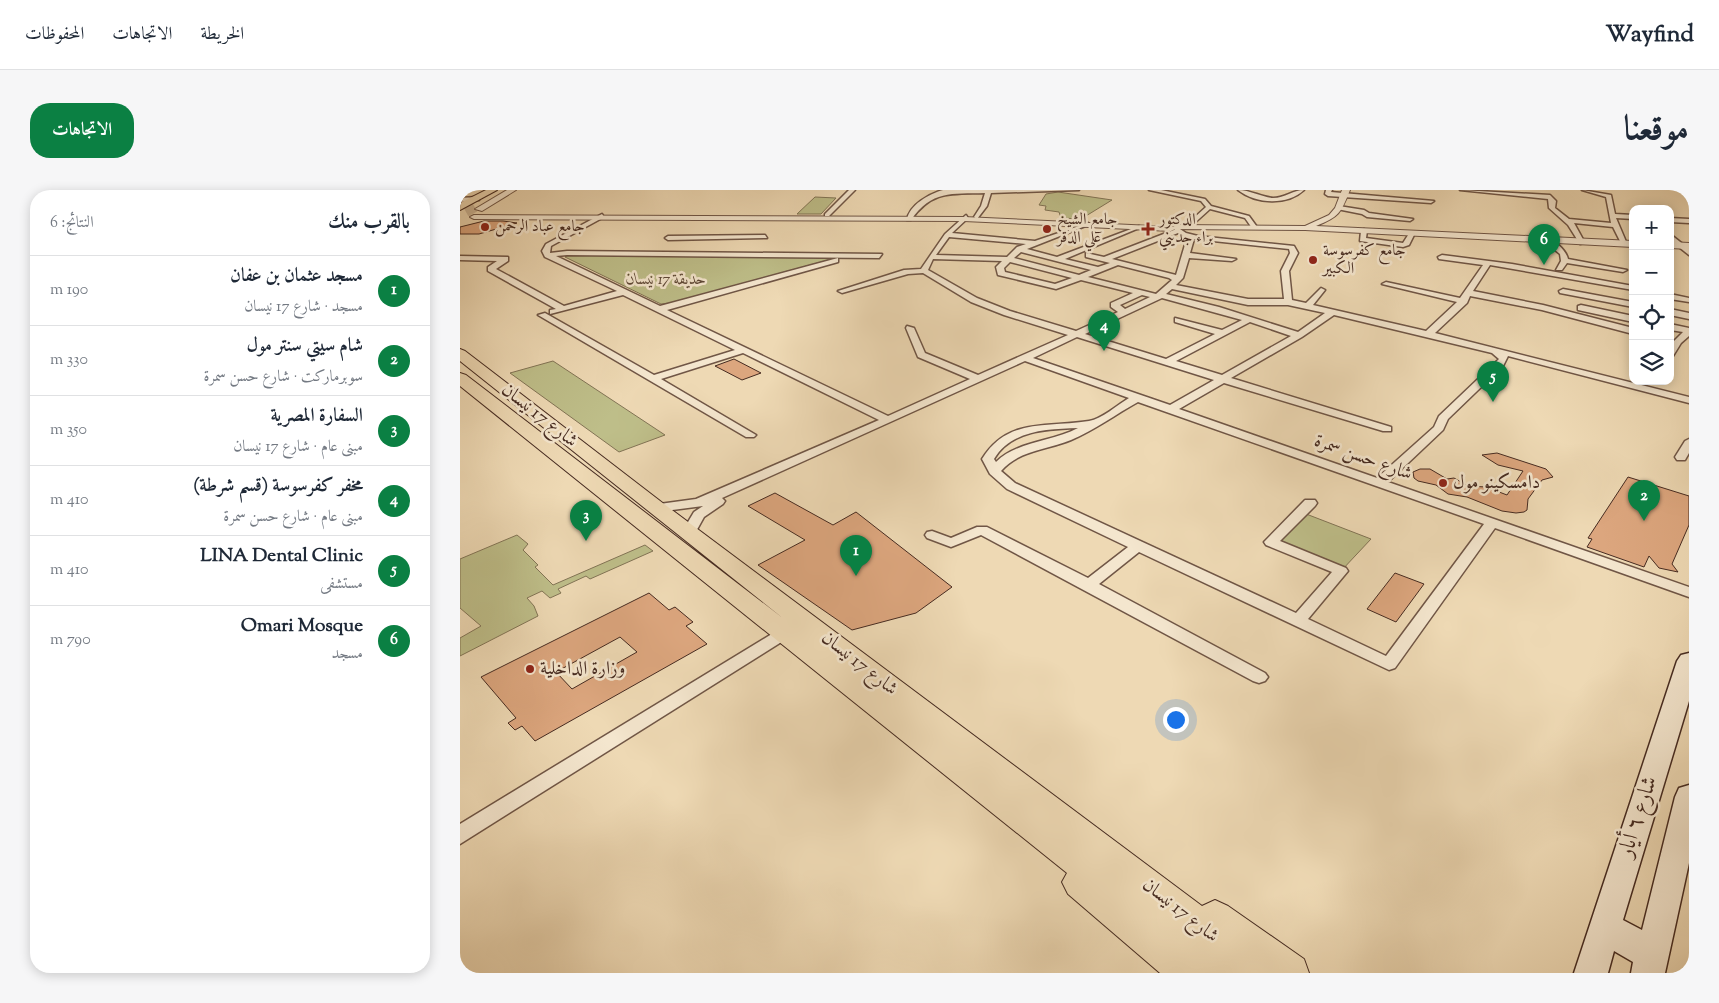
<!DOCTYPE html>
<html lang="ar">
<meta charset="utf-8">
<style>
body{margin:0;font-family:"Sorts Mill Goudy",Amiri,serif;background:#f6f6f7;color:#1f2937;direction:rtl}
.controls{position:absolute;right:15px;top:15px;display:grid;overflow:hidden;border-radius:10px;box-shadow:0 2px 12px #0003}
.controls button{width:45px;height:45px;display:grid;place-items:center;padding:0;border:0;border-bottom:1px solid #e0e1e3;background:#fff;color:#1f2937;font:25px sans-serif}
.you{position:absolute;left:715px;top:529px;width:18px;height:18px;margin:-12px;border:4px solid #fff;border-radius:50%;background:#1a73e8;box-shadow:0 0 0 8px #1a73e833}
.badge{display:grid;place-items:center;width:32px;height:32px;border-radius:50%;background:#0b8043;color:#fff;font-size:16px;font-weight:700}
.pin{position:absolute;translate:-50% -41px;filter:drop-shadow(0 1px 2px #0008)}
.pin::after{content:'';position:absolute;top:26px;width:18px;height:15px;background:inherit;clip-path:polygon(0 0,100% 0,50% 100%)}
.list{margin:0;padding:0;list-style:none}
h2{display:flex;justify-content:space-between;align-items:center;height:65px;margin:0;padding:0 20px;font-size:21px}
h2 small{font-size:16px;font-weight:400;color:#747a83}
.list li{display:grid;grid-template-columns:32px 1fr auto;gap:15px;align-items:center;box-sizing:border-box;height:70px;padding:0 20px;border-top:1px solid #e0e1e3}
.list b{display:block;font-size:19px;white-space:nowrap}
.list p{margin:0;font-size:16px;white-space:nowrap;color:#747a83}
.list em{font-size:16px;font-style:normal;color:#747a83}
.icon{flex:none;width:28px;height:28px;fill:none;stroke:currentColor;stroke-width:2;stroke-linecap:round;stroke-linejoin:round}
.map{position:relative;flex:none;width:1229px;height:783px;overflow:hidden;direction:ltr;border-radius:20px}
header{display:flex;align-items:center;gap:30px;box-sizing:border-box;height:70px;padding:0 25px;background:#fff;border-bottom:1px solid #e0e1e3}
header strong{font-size:24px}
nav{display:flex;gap:28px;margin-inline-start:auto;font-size:18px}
.intro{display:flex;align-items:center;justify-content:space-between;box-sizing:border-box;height:120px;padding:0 30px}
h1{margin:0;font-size:35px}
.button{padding:12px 22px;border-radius:20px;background:#0b8043;color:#fff;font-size:18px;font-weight:700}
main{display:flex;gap:30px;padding:0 30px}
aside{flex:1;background:#fff;border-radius:20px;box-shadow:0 2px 12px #0003}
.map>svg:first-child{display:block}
</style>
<header>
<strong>Wayfind</strong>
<nav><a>الخريطة</a><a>الاتجاهات</a><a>المحفوظات</a></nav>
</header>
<div class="intro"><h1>موقعنا</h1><a class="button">الاتجاهات</a></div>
<main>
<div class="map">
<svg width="1229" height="783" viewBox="0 0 1229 783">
<rect width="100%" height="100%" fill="#eed9b4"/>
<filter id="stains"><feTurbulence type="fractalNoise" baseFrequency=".004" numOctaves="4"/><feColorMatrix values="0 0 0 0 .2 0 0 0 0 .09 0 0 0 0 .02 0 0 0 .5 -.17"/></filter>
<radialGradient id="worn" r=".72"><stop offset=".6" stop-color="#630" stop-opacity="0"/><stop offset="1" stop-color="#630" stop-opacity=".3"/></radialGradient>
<!-- green -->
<g fill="#bebe89" stroke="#827455">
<path d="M598,2L652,10L621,29L601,28L599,22L585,20L586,16L579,15L586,4Z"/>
<path d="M355,7L376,8L361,24H337Z"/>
<path d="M108,65L368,67L372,69L211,113L201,114L105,67Z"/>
<path d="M93,171L205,245L159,262L50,183Z"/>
<path d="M841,322L911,349L881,381L811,352Z"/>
<path d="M57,345L68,354L63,360L78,375L75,377L93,395L185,355L193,361L130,389L126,386L98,399L101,403L90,408L82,401L67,408L74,416L78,426L0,466V448L21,436L0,418V369Z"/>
</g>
<!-- building -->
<g fill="#dca67e" stroke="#462b21" fill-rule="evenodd">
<path d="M24,31H43L57,33L19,44H0V37Z"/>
<path d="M274,169L301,183L282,190L255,176Z"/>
<path d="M1037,263L1086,279L1093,287L1082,290L1068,309L1067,320L1064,322L1056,323L1042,321L1007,307L988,304L976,295L958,291L954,288L953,282L960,279H970L987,289L994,288L1008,296L1026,297L1047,305L1063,281L1038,275L1022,265Z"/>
<path d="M1168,287L1229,306V335L1212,374L1218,382L1199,378L1189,366L1184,377L1127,357L1132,349L1128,348Z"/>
<path d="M315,303L373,335L396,322L492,397L456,423L392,440L298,375L345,350L288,316Z"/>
<path d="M935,383L964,394L936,432L907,419Z"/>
<path d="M189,403L209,420L215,417L233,432L226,436L247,454L75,551L62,536L55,540L48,533L56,528L21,487ZM160,447L177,462L112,499L96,482Z"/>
</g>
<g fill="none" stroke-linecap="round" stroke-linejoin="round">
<!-- primary-tunnel -->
<path stroke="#ccb697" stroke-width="10" stroke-dasharray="10 5" stroke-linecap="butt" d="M6,22L15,17"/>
<defs>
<g id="minor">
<path d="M389,0H395L369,26H365V24Z"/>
<path d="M483,0H619L531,3L527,16L517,29L514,27L521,16L525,3C491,4 472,0 451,30H447C449,15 469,4 483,0Z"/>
<path d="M689,0H701L745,9L751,16L789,26L797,37L792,38L785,28L750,19L729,38H725V36L746,17L741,11Z"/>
<path d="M778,0C790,0 801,7 813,8C825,8 833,0 844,0C827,16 796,14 778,0Z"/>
<path d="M866,0H872L871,2L974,11L971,13L868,6L865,4Z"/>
<path d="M1000,0L1090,5L1096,11L1095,18L1109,29L1151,33L1146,7L1122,0L1151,5L1155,24L1173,25V29L1156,28L1167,54L1162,55L1153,37L1114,33L1125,53L1120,54L1108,35L1089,18L1088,9Z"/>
<path d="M17,7L19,10L0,12V8Z"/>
<path d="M879,16L904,20L909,23L953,29L950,31L907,27L902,24L877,19Z"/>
<path d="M142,24L144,27L91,56L90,63L107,61L422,64L419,68L107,65L96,66L200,116L378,68V72L207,120L428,226L510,189L458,167L446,138L447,136L454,138L465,163L518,185L608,145L544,125L511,112L463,83L448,84L382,103L378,101L444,80L461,79L485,44L506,25L508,28L492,43L575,51L628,33V35L567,59L597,67L679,36V38L605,69L638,77L650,73L626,67V63L644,67L714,40L717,37L726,43L738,46L834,56L838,63L829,81L832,110L846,113L861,98L865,100L853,115L966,141L997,112L922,94L926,92L1000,108L1023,75L979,69L978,67L982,65L1052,74L1173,96V100L1030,75L1013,101L1083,115L1173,138V144L1082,120L1010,106L1007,113L975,143L1229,207V213L1048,166L1043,176L988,229L983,240L928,292L1229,397V407L1035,338L935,478L929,480L679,362L639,394L805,483L808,487L805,491L799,493L793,491L521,345L491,357L467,348L465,345L467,342L472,341L491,348L517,337H527L628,388L668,357L547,299L530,284L522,269C548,227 587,238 629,231C642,229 657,215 669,208L565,171L262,308L265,311L263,314L244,327L234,345H224L222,342L234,322L243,316L197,322L192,321L190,318L192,315L236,309L419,230L283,163L201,189L296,245L294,247H286L78,125L85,123L194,185L275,160L163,105L90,124V120L96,119L28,81V77L37,71L0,70V66L48,67V71L36,79L104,116L157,101L85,67L82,61L86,54ZM718,43L727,48L716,85L652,69ZM489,47L566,54L557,57L547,67L476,65ZM734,49L829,59L830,63L821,81L824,109H788L716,95L723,88L729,68L772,71L776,69L730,63ZM561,62L631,80L619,85L554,68ZM473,69L542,71L536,77L538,85L596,99L621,90L673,103L651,113V117L658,122L616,141L550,121L517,108L468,80ZM550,72L612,88L595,94L545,82L544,78ZM658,75L709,88L712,90L696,104L628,87ZM712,99L788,115H828L865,123L838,142L759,117L706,104ZM682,105L690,107L665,119L660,115ZM702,108L782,130L762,140L715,128V132L755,144L706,169L625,144ZM874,125L1032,163L1039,169L979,226L974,237L917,288L719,219L764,193L923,241H931V237L771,188L842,147ZM790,132L831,146L762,185L716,171ZM617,147L754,190L710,215L573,168ZM678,212L1024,334L926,466L848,429L888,381L886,378L820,351L855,316L857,313L855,310H845L804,352L806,355L872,382L836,423L555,293L541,281C559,260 587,260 611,250C635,240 656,224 678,212ZM618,238C592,252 557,251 536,272L534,269C551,240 588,239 618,238Z"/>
<path d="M1210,28L1229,29V33L1210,32Z"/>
<path d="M904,39L907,41L906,48L943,53L950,42L955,43L949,55L943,57L900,51L901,41Z"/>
<path d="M1210,44L1229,59V65L1210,50Z"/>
<path d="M305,45L307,48L208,50L205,48L208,46Z"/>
<path d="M1084,49C1093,48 1106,60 1108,69L1167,80L1163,82L1107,73L1102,80H1096L1101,71L1100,64L1084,51Z"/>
<path d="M1103,99L1173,112V117L1100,103L1099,101Z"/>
<path d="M1210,104L1229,108V112L1210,109Z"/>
<path d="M1121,115L1173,126V132L1118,120V116Z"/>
<path d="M1210,119L1229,123V129L1210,125Z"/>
<path d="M1210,134L1229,138V146L1221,153L1213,166L1210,167V155L1223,142L1210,140Z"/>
<path d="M1229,249V263L1225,270H1217L1215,267L1225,251Z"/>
<path d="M325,436L331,438L333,442L331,446L0,654V634Z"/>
</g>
<g id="tertiary">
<path d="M47,0H56L22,21L15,19Z"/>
<path d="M882,0H890C881,23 879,27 856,36L1173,51V57L845,40L715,39L711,41L504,31L14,29L10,27L14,25L504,27L713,37L717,35L845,36L869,25L875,18Z"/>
<path d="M1210,52L1229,53V59L1210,58Z"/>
</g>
<path id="secondary" d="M1229,463V511L1163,730L1182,740L1215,607L1219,598L1229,595V673L1205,783H1171L1173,772L1154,761L1148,783H1114L1217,471L1221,465Z"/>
<g id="primary">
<path d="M26,0H37L0,20V13Z"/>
<path d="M0,159L5,161L204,314L742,716L755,710L768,716L844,769L849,783H700L608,704L602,692L607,683L0,196V183L6,185L324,429L0,171Z"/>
</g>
</defs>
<!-- minor casing -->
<use href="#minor" stroke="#705646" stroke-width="3"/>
<!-- tertiary casing -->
<use href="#tertiary" stroke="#705646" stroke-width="2"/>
<!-- secondary casing -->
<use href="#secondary" stroke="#462b21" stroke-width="3"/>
<!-- primary casing -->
<use href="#primary" stroke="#462b21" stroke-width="2"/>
<!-- minor -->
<use href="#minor" fill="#f4e6ce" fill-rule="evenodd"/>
<!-- tertiary -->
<use href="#tertiary" fill="#f4e6ce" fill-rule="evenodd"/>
<!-- secondary -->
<use href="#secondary" fill="#f4e6ce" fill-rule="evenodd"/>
<!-- primary -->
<use href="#primary" fill="#eed9b4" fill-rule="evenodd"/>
</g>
<!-- markers -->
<g fill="#8f2418" stroke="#f4e6ce" stroke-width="2">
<circle cx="25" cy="37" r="5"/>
<circle cx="587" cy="39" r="5"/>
<path d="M685.5 31.5h5v5h5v5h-5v5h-5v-5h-5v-5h5z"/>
<circle cx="853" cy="70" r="5"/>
<circle cx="983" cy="293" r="5"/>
<circle cx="70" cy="479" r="5"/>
</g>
<g text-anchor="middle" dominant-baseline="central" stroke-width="5" stroke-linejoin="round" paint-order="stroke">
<!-- far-poi labels -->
<g font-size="16" fill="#462b21" stroke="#f4e6ce" text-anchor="start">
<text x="597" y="30">جامع الشيخ<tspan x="597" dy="18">علي الدقر</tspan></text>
<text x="699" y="30">الدكتور<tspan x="699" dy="18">براء جديني</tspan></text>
<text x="35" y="37">جامع عباد الرحمن</text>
<text x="863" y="61">جامع كفرسوسة<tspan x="863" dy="18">الكبير</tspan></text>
</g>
<!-- far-park labels -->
<g font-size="16" font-style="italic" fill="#5e4836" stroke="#f4e6ce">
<text x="206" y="90">حديقة 17 نيسان</text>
</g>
<!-- street labels -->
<g font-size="19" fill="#462b21" stroke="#f4e6ce">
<text transform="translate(79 226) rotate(38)">شارع 17 نيسان</text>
<text transform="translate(903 268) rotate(20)">شارع حسن سمرة</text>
<text transform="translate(399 474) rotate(38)">شارع 17 نيسان</text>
<text transform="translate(720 721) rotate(38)">شارع 17 نيسان</text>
</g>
<!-- poi labels -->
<g font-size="19" fill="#462b21" stroke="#f4e6ce" text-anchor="start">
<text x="993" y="293">دامسكينو مول</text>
<text x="80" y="479">وزارة الداخلية</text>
</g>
<!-- near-street labels -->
<g font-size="22" fill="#462b21" stroke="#f4e6ce">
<text transform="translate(1179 627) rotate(-72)">شارع ٦ أيار</text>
</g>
</g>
<rect width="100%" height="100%" filter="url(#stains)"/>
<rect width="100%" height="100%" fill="url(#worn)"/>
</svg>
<div class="controls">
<button>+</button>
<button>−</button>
<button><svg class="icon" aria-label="locate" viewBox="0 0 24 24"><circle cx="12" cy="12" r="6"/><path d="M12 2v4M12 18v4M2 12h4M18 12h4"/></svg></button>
<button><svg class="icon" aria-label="layers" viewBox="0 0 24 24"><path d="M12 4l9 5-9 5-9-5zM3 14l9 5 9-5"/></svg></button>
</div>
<div class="you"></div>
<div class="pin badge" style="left:396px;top:386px">1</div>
<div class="pin badge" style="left:1184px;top:331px">2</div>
<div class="pin badge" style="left:126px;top:351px">3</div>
<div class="pin badge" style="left:644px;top:161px">4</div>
<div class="pin badge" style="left:1033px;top:212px">5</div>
<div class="pin badge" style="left:1084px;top:75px">6</div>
</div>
<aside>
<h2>بالقرب منك<small>النتائج: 6</small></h2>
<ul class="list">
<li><span class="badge">1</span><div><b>مسجد عثمان بن عفان</b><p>مسجد · شارع 17 نيسان</p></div><em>190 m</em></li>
<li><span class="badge">2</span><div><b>شام سيتي سنتر مول</b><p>سوبرماركت · شارع حسن سمرة</p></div><em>330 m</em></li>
<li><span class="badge">3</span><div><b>السفارة المصرية</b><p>مبنى عام · شارع 17 نيسان</p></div><em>350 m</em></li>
<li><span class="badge">4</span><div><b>مخفر كفرسوسة (قسم شرطة)</b><p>مبنى عام · شارع حسن سمرة</p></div><em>410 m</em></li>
<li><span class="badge">5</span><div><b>LINA Dental Clinic</b><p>مستشفى</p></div><em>410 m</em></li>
<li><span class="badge">6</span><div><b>Omari Mosque</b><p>مسجد</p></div><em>790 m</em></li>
</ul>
</aside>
</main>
